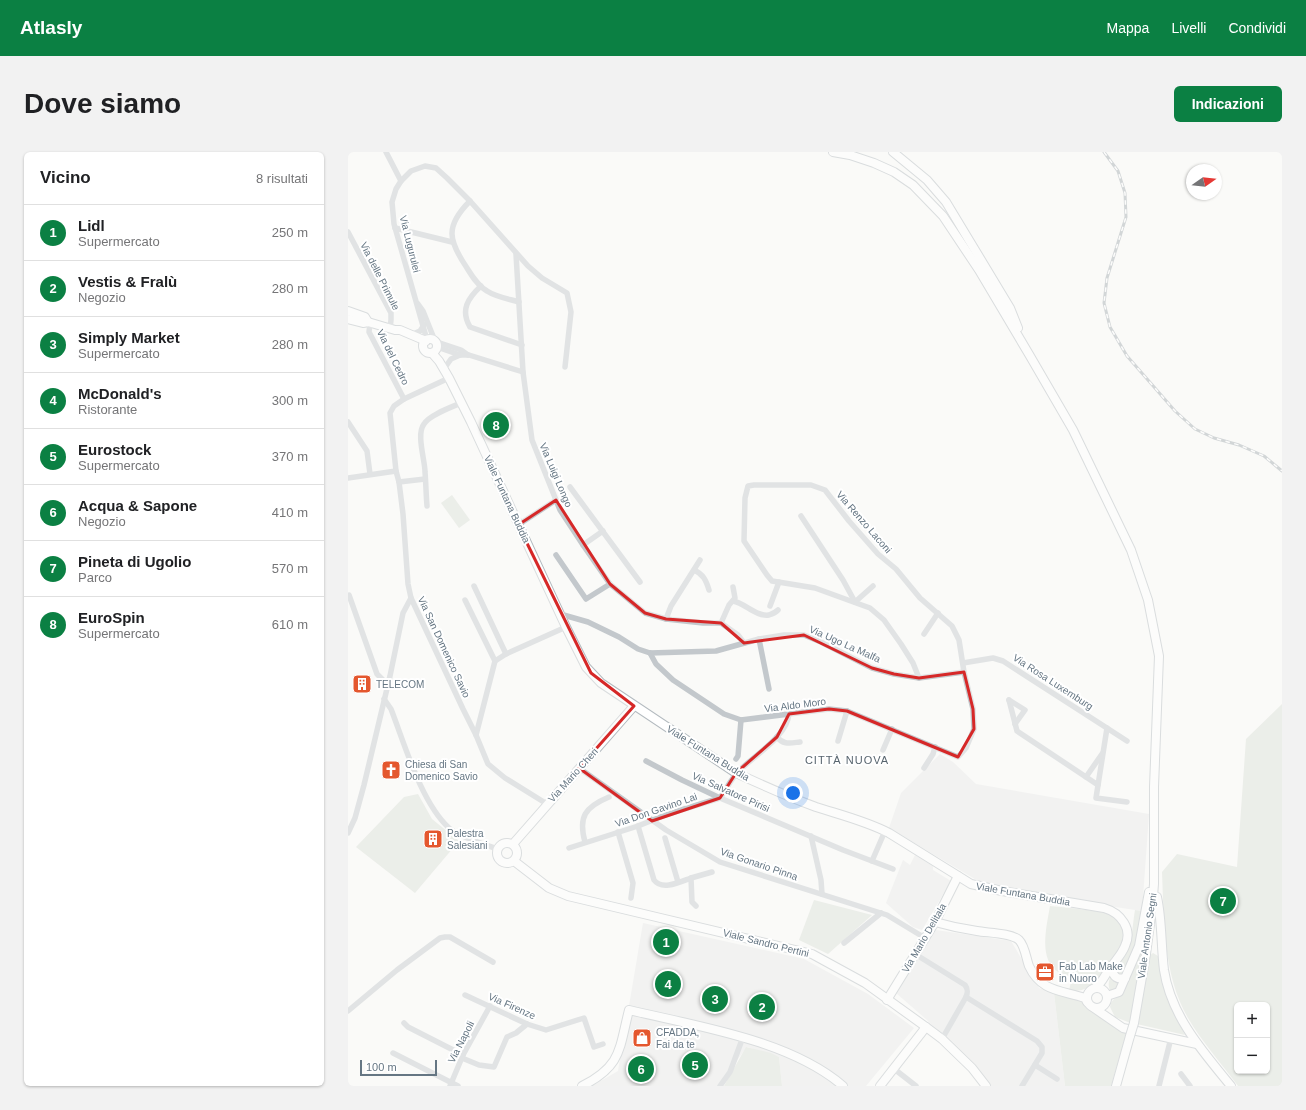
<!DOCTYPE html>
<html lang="it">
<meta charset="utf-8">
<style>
body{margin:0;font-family:Helvetica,sans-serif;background:#f2f2f2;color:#202124}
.controls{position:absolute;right:12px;bottom:12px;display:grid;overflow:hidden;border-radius:6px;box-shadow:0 1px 3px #0004}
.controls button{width:36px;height:36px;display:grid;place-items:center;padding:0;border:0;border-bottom:1px solid #e0e0e0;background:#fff;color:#202124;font:20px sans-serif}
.compass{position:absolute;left:838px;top:12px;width:36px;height:36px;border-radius:50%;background:#fff;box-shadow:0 1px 3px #0004;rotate:76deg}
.scale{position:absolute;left:12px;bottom:10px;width:77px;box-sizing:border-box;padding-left:4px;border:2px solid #657683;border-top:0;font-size:11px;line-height:14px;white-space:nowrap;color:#657683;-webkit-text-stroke:3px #fff;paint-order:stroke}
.you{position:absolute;left:445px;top:641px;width:14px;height:14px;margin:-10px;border:3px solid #fff;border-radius:50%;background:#1a73e8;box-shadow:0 0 0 6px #1a73e833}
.badge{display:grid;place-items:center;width:26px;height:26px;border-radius:50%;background:#0b8043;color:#fff;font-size:13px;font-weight:700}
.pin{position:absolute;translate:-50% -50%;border:2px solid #fff;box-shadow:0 1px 4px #0006}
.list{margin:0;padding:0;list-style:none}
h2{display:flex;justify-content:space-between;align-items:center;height:52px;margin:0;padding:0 16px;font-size:17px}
h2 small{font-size:13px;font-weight:400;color:#757577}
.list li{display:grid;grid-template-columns:26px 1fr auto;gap:12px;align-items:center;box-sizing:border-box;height:56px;padding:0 16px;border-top:1px solid #e0e0e0}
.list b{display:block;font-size:15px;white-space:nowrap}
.list p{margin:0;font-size:13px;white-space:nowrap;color:#757577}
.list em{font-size:13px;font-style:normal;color:#757577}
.map{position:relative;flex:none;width:934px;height:934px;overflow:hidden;border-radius:6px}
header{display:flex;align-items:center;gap:24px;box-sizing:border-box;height:56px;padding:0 20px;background:#0b8043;color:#fff}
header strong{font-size:19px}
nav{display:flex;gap:22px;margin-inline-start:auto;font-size:14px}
.intro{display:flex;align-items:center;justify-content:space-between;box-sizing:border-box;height:96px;padding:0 24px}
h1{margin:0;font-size:28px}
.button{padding:10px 18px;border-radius:6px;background:#0b8043;color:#fff;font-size:14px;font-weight:700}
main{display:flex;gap:24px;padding:0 24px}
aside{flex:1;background:#fff;border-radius:6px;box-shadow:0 1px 3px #0004}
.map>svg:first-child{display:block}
</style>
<header>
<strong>Atlasly</strong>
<nav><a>Mappa</a><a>Livelli</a><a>Condividi</a></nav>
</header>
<div class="intro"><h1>Dove siamo</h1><a class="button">Indicazioni</a></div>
<main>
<aside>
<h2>Vicino<small>8 risultati</small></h2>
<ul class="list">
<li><span class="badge">1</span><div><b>Lidl</b><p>Supermercato</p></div><em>250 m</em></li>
<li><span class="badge">2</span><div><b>Vestis &amp; Fralù</b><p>Negozio</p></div><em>280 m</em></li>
<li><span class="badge">3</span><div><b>Simply Market</b><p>Supermercato</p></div><em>280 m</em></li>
<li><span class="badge">4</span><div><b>McDonald's</b><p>Ristorante</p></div><em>300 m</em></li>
<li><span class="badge">5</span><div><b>Eurostock</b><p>Supermercato</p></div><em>370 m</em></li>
<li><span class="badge">6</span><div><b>Acqua &amp; Sapone</b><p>Negozio</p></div><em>410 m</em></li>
<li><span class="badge">7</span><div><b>Pineta di Ugolio</b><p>Parco</p></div><em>570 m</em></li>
<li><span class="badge">8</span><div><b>EuroSpin</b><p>Supermercato</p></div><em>610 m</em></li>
</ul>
</aside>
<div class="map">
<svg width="934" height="934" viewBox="0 0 934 934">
<rect width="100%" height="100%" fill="#fafaf8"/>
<!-- built -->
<g fill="#e8e9e9">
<path d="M592,602L605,610L628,632L801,662L794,759L642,736L541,676L553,641Z"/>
<path d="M567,703L585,714V718L603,729L574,778L565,775L538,751L555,708L562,713Z"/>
<path d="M295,771L456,807L520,842L566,876L518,934H434L431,905L399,895L370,934H244L270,919Z"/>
<path d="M581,777L663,789L691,836L706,841L717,934H636L579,868L548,841Z"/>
</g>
<!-- green -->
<g fill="#dadfd7" fill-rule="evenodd">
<path d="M104,343L122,368L111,376L93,351Z"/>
<path d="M934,552V934H890C874,912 854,890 840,866C815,823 816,768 814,720L829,702L889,715L898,587ZM889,853H919V919H889Z"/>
<path d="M70,642L84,667L111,689L67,741L8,695L56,645Z"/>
<path d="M466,748L524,763L480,802L451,788Z"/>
<path d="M702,754C712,755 757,759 763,763C775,770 778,782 772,795C767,806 753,822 745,833C737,838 731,839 721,839L724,825C720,824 716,823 712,821C689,809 699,773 702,754Z"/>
<path d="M787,758L794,759L789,789L768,839L763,840C754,825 775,811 780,798C784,789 785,769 787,758Z"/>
<path d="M796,782L795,809L805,801L810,804C815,832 823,858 837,883L780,870L767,865L762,855L763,851L765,848L774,842Z"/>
<path d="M706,841L733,847L742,854L753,866L762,872L779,879L763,934H717Z"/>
<path d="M398,895L423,901L431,905L434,934H376Z"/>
</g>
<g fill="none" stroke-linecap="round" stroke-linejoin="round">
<defs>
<g id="secondary">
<path d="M485,0L502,3L526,11L546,20L565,33L595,64L631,118L682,204L725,278L783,398L800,448L811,504L806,635V732L804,756L798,802L786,871"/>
<path d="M545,0L579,28L598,50L662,156L670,176"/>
<path d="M0,159L17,165L20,170"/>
<path d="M0,167L15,171L20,170L47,178H52L78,189"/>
<circle cx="82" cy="194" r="7"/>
<path d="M84,201L91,209L101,226L123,270L218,475L238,515L253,531L388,621C414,633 441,645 468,655C493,663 518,669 541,681L623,732L654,739L756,756C773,761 785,777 777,794C774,802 768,808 763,815C757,822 755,830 748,835"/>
<circle cx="159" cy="701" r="10"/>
<path d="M165,692L286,554"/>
<path d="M166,709L201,736L220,744L464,802L517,831L578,875L594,887L624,916L638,934"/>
<path d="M809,745C814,768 813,794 816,818C823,864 855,900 883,934"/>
<path d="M587,770C601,774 615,777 629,779C640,781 663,781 671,788C677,794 678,806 681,814C693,840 713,838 737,846L739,850"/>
<path d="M764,817C765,825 770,828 777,826"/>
<circle cx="749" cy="846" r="10"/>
<path d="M759,844L771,840L791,794L801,740"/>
<path d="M539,848L587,770L610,724"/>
<path d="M746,856L775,876L849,892"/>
<path d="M234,934C274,914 271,897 281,858C348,874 442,888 495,934"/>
<path d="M532,934L578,875"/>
<path d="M768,934L782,884"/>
</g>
</defs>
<!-- secondary casing -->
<use href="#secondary" stroke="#b3babf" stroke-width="10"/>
<!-- street -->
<g stroke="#c3c8cc" stroke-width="5.5">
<path d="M38,0L53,29"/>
<path d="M122,49C97,74 100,88 119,116C124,124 130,134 139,139C148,145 161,147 171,150"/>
<path d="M47,76L104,90"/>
<path d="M0,80L43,161V168L42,177"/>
<path d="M168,102L175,220L184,288L212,358L235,393L262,432L297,461L318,467L355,471H373L390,483L396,491"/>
<path d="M133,134C120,146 112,158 122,175L174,193"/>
<path d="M70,152L75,159L85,184V188"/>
<path d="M22,171L21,180L56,247"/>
<path d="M63,183L72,179L76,173"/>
<path d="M79,188L46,72L44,50L48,37L53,29L63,19L77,14L88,16L99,26L122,49L180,114L194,126L219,141L223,160L217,215"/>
<path d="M86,189L113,198L120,203"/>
<path d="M89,195L112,203H121L175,220"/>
<path d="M98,214L103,207L112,203"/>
<path d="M101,226L56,247L46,254L42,261L48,319L51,330L55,362L60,432L63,446L115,557L128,583L140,612L157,626L199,652"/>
<path d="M0,270L19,299L22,322"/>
<path d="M0,326L48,319"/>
<path d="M51,330L77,327"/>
<path d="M222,335L292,430"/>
<path d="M79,354C78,343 78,332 77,320C77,308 68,282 76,272C81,263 104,255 113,251"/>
<path d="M453,364L495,428L507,450L525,434"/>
<path d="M170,373L208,348"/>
<path d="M235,393L255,379"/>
<path d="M208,403L238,447L262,432"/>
<path d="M346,418C355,422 358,428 361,438"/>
<path d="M126,434L158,502"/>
<path d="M1,443L29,522L40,533"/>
<path d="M117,448L147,509"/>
<path d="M385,449C397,451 408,465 421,463C424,462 428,460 430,458"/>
<path d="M422,454L431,430"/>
<path d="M212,462L240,470L271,485L290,497L302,501L368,499L411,487L436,483H456L473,490L524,516L546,522L571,526L616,520"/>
<path d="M318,467L323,454L352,408"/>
<path d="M373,471L381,453L387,446L385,435"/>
<path d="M576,482L590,461"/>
<path d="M411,487L421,537"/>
<path d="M302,501L308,512L325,528L376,562L393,568L481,557L499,559L610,605L618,596L626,577L625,557L616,520L611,488L604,474L572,446L548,417L530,402L501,369L477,338L463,333H406L400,334L397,346L396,389L419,423L424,429L467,436L522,456L536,468L553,492L565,511L571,526"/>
<path d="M615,511L645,506L655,509L779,589"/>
<path d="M36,547L43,557C57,593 73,650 101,676C111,685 136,692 149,697"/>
<path d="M661,548L669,579L750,633"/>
<path d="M661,548L677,558L667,572"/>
<path d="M759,576L748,646L779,650"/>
<path d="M128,583L147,509L158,502L218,475"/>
<path d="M429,585C435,593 442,591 452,590"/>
<path d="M490,589L499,559"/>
<path d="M535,598L544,577"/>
<path d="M388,607L390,604L393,568"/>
<path d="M298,609L334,628L372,646L495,698L545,717"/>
<path d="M231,616L318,678L372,710L539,763L577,786"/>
<path d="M576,616L585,602L587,595"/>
<path d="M738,625L754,602"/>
<path d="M290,674L306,728C314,739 332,730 343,726L344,750L348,754"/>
<path d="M270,680L285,731L283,746"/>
<path d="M0,681L7,666L16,633L42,524L55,461L63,446"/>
<path d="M463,684L473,728L474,742"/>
<path d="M317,686L330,730"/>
<path d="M237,690C230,665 237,655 261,645"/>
<path d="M221,696L290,674L320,662L372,646C378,638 383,627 390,620C405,604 439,585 441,562"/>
<path d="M524,709L537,679"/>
<path d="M343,726L364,720"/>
<path d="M496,791L533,761"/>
<path d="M567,802L617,833C620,837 620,840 618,845L594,887"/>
<path d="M117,843L179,872L198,878L236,866L246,895L255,892"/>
<path d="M618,845L689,889L694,895V901L674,934"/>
<path d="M0,859L49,818L92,786L97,785H102L145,810"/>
<path d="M56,871L60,875L115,903"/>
<path d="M45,901L110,934"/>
<path d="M114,906L131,913L146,915L159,885L168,881L179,872"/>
<path d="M687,913L709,927"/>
<path d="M545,916L568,934"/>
<path d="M833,922L842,934"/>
<path d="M102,934L115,903L142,854"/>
<path d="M372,934L382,920L395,885"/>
<path d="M811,934L823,886"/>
</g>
<!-- secondary -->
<use href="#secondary" stroke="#fff" stroke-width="8"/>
<defs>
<path id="rail" d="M756,0L770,19L777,41L778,65L759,126L756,151L762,175L779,204L827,259L847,277L866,286L891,293L916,304L934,319"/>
</defs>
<!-- rail casing -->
<use href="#rail" stroke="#a2aab0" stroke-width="3"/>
<!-- rail -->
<use href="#rail" stroke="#fff" stroke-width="1.5" stroke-dasharray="4.5" stroke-linecap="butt"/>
<defs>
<path id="secondary-bridge" d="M782,884L786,871"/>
</defs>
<!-- secondary-bridge casing -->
<use href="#secondary-bridge" stroke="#b3babf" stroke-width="10" stroke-linecap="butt"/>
<!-- secondary-bridge -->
<use href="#secondary-bridge" stroke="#fff" stroke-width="8"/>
</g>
<!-- marked area -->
<path d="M0 0H934V934H0ZM208,348L262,432L297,461L318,467L373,471L396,491L456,483L524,516L546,522L571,526L616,520L625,557L626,577L610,605L499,559L481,557L441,562L429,585L388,621L372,646L304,669L231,616L286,554L243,521L170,373Z" fill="#fafaf8" fill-opacity=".55" fill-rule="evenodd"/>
<path fill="none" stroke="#d62828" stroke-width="3" stroke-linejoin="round" d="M208,348L262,432L297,461L318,467L373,471L396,491L456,483L524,516L546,522L571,526L616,520L625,557L626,577L610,605L499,559L481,557L441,562L429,585L388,621L372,646L304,669L231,616L286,554L243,521L170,373Z"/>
<!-- icons -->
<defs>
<symbol id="building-square" viewBox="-11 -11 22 22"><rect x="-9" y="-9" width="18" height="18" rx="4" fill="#e4572e" stroke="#fff"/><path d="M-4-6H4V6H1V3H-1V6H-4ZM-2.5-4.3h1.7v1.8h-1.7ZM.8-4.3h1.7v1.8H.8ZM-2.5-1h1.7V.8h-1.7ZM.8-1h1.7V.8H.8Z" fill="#fff"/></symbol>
<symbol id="church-square" viewBox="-11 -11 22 22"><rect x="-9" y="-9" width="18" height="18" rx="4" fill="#e4572e" stroke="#fff"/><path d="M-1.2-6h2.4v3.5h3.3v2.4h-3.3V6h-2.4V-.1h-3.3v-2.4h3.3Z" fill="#fff"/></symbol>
<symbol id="office-square" viewBox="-11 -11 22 22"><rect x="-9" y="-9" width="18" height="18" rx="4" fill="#e4572e" stroke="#fff"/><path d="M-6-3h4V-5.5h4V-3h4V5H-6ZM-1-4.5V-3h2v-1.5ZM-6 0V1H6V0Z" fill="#fff"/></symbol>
<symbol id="shop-square" viewBox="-11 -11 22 22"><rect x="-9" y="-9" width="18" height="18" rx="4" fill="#e4572e" stroke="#fff"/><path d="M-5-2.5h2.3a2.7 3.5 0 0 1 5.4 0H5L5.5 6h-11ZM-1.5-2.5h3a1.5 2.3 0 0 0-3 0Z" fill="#fff"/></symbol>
</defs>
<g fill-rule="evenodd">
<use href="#building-square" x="3" y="521" width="22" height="22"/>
<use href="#church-square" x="32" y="607" width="22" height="22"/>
<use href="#building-square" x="74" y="676" width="22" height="22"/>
<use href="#office-square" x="686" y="809" width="22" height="22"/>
<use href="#shop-square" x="283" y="875" width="22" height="22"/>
</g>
<g text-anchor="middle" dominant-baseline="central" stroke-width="4" stroke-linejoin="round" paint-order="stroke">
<!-- street labels -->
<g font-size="10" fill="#657683" stroke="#fff">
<text transform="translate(62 92) rotate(76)">Via Lugurulei</text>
<text transform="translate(32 124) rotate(63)">Via delle Primule</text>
<text transform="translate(45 205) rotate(64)">Via del Cedro</text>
<text transform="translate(208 323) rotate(67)">Via Luigi Longo</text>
<text transform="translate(159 347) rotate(65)">Viale Funtana Buddia</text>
<text transform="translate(516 370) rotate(49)">Via Renzo Laconi</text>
<text transform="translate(497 492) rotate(24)">Via Ugo La Malfa</text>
<text transform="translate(96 495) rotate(65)">Via San Domenico Savio</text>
<text transform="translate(705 530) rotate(33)">Via Rosa Luxemburg</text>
<text transform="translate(447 553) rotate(-7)">Via Aldo Moro</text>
<text transform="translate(360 601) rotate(32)">Viale Funtana Buddia</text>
<text transform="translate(225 623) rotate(-48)">Via Mario Cheri</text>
<text transform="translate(383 640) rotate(24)">Via Salvatore Pirisi</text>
<text transform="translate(308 658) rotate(-19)">Via Don Gavino Lai</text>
<text transform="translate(411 712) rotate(19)">Via Gonario Pinna</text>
<text transform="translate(675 742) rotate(10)">Viale Funtana Buddia</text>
<text transform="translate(799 784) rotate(-82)">Viale Antonio Segni</text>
<text transform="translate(576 786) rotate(-60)">Via Mario Delitala</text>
<text transform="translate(418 791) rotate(14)">Viale Sandro Pertini</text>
<text transform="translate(164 854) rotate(24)">Via Firenze</text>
<text transform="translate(113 890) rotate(-63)">Via Napoli</text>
</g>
<!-- poi labels -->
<g font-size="10" fill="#657683" stroke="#fff" text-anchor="start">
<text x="28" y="532">TELECOM</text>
<text x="57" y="612">Chiesa di San<tspan x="57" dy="12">Domenico Savio</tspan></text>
<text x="99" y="681">Palestra<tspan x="99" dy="12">Salesiani</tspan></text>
<text x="711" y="814">Fab Lab Make<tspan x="711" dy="12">in Nuoro</tspan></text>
<text x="308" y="880">CFADDA,<tspan x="308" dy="12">Fai da te</tspan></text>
</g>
<!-- neighbourhood labels -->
<g font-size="11" letter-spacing="1" fill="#57646e" stroke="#fff">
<text x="499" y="608">CITTÀ NUOVA</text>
</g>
</g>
</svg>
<div class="controls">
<button>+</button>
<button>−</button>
</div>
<svg class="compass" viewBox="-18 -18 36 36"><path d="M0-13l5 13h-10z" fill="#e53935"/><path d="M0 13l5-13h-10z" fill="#757577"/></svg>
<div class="scale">100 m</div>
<div class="you"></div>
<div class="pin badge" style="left:318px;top:790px">1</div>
<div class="pin badge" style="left:414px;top:855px">2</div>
<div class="pin badge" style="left:367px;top:847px">3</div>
<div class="pin badge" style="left:320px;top:832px">4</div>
<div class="pin badge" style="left:347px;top:913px">5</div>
<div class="pin badge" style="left:293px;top:917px">6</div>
<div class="pin badge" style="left:875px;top:749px">7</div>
<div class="pin badge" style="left:148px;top:273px">8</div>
</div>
</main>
